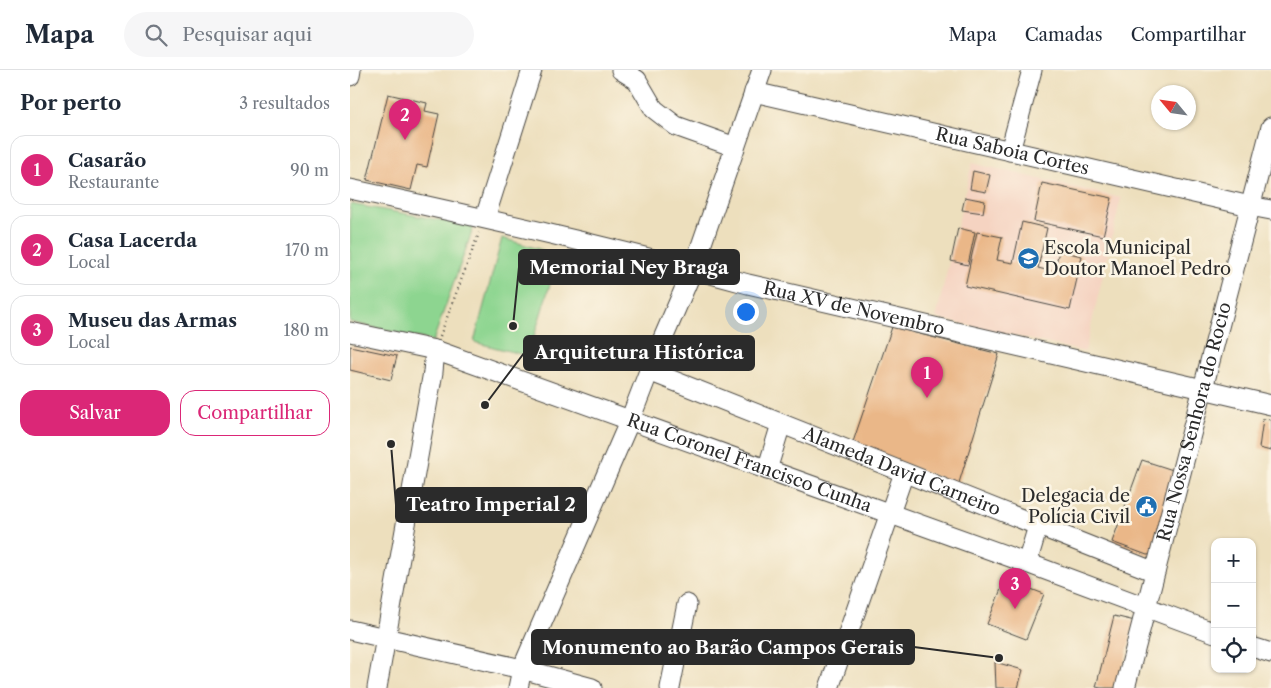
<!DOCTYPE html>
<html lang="pt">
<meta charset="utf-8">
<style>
body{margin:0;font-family:"Libre Caslon Text",serif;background:#f6f6f7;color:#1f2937}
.controls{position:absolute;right:15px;bottom:15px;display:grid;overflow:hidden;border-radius:10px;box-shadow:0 1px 4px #0004}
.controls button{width:45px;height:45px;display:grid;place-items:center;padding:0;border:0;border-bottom:1px solid #e0e1e3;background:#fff;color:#1f2937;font:25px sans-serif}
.compass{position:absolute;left:801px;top:15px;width:45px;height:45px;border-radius:50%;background:#fff;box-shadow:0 1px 4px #0004;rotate:299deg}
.you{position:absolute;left:395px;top:241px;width:18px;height:18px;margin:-12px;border:4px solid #fff;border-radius:50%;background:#1a73e8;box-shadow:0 0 0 8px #1a73e833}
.badge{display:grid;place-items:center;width:32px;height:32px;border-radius:50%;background:#db2777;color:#fff;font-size:16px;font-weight:700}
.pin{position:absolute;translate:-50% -41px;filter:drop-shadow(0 1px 2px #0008)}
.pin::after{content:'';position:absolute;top:26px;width:18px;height:15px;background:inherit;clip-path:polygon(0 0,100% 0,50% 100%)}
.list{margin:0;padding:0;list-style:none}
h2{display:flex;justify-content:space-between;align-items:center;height:65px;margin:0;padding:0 20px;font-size:21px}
h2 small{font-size:16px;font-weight:400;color:#747a83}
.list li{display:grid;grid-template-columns:32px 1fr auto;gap:15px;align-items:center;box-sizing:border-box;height:70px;margin:0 10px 10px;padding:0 10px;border:1px solid #e0e1e3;border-radius:15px}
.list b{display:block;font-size:19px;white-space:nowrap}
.list p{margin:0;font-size:16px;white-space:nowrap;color:#747a83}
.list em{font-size:16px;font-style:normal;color:#747a83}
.actions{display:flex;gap:10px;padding:15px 20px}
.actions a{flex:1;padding:11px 0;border:1px solid #db2777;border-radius:15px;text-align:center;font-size:18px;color:#db2777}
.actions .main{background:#db2777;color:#fff}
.icon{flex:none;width:28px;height:28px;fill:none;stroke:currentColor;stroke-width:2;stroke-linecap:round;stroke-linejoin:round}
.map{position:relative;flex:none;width:921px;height:618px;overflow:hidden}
header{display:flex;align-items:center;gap:30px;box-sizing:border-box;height:70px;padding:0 25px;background:#fff;border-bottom:1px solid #e0e1e3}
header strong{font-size:24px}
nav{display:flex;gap:28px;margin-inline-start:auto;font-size:18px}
.search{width:350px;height:45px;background:#f6f6f7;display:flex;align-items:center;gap:12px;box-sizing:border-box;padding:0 18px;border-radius:28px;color:#747a83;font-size:19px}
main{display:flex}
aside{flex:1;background:#fff}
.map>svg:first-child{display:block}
</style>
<header>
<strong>Mapa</strong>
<div class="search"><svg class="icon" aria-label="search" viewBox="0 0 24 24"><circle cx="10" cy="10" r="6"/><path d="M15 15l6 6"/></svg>Pesquisar aqui</div>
<nav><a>Mapa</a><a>Camadas</a><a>Compartilhar</a></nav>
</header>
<main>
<aside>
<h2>Por perto<small>3 resultados</small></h2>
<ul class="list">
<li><span class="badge">1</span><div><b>Casarão</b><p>Restaurante</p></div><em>90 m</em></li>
<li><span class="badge">2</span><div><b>Casa Lacerda</b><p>Local</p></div><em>170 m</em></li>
<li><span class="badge">3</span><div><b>Museu das Armas</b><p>Local</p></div><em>180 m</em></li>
</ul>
<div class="actions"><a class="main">Salvar</a><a>Compartilhar</a></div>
</aside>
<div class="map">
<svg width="921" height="618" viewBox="0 0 921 618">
<rect width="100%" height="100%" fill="#fcf5e5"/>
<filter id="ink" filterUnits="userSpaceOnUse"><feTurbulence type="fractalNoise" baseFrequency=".02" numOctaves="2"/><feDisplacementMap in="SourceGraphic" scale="10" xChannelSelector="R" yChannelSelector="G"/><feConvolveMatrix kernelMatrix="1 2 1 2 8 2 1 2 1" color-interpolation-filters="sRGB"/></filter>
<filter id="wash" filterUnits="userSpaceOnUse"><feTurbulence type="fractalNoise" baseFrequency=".0096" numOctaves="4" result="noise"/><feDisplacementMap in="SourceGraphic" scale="20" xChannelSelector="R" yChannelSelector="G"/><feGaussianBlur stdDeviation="1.12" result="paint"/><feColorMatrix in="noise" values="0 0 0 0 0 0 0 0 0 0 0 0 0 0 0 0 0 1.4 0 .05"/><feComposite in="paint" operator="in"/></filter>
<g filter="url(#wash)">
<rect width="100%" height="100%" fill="#eddfbd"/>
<!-- built -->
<path fill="#f5d3c1" d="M622,93L771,128L735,282L586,248Z"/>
<!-- green -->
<g fill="#8dd590" stroke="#5c805e">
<path d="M0,134L124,156L83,271L0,252Z"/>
<path d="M152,168L209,185L178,286L124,272Z"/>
</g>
<g id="blocks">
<!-- building -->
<g fill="#eab788">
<path d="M38,24L77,33L75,41L89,44L77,97L67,95L61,120L17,110Z"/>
<path d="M623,101L640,105L636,122L620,119Z"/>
<path d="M692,113L762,128L753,166L684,151Z"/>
<path d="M615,127L635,131L633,143L612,140Z"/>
<path d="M672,152L697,158L688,198L704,202L709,181L732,186L720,240L615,216L627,162L652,167L647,190L663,193Z"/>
<path d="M608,158L625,162L618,195L601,191Z"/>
<path d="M542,257L649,284L608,416L503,372Z"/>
<path d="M0,276L47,286L41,310L0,300Z"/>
<path d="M913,349L921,350V381L909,378Z"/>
<path d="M792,390L826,401L804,484L797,485L762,472Z"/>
<path d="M655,509L694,524L676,569L637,554Z"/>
<path d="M764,546L785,551L768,618H751L746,617Z"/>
<path d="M645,592L673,600L668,618H646Z"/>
</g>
</g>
</g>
<g filter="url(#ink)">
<use href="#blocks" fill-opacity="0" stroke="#484641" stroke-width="1"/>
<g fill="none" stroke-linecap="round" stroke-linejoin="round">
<defs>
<g id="minor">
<path d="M271,0L287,10L304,39L326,56L385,77"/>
<path d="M0,6L1,0"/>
<path id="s1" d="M404,22L900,136L921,140"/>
<path d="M660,81L682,0"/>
<path id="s2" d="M0,119C133,148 267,178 398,214L853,319L921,335"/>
<path d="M135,148L182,0"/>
<path id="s3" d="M0,262L85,280L677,493L865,563"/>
<path id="s4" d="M299,301L805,502"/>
<path d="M417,400L431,354"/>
<path d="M677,493L688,456"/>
<path d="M0,560L172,599L242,618"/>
<path d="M902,577L921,583"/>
<path d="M27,618L83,302L85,280"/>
<path d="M168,618L172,599L280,350L299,301L343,199L412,0"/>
<path d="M320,618L337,534"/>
<path d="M479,618L554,403"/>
<path id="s5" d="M775,618L921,57"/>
</g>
</defs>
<!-- minor casing -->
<use href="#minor" stroke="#484641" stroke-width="21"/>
<!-- path -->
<path stroke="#484641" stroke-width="2.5" stroke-dasharray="1 4" stroke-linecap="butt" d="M90,266L129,163"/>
<!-- minor -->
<use href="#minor" stroke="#fff" stroke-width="19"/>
</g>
</g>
<!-- icons -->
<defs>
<symbol id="school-disc" viewBox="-11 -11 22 22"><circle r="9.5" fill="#1f6fb2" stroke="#fcf5e5"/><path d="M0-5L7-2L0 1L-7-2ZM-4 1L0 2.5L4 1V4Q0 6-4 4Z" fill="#fff"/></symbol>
<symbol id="civic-disc" viewBox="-11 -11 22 22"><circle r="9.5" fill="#1f6fb2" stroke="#fcf5e5"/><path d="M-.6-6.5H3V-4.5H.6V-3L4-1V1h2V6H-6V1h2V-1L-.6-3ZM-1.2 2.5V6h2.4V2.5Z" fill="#fff"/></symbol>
</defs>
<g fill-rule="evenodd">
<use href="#school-disc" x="666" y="176" width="25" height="25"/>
<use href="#civic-disc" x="784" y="424" width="25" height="25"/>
</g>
<g text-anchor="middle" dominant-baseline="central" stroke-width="5" stroke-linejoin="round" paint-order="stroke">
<!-- street labels -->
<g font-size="18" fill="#2b2b2b" stroke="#fcf5e5">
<text stroke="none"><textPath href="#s1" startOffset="265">Rua Saboia Cortes</textPath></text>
<text stroke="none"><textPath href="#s2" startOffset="518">Rua XV de Novembro</textPath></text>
<text stroke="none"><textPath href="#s5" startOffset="275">Rua Nossa Senhora do Rocio</textPath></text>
<text stroke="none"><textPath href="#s3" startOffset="421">Rua Coronel Francisco Cunha</textPath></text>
<text stroke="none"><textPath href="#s4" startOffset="272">Alameda David Carneiro</textPath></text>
</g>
<!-- poi labels -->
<g font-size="18" fill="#2b2b2b" stroke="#fcf5e5" text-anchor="start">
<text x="694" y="178">Escola Municipal<tspan x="694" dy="21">Doutor Manoel Pedro</tspan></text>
<text x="780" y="426" text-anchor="end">Delegacia de<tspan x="780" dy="21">Polícia Civil</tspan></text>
</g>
</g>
<!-- callouts -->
<path fill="none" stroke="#2b2b2b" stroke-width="2" d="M163 256L169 197M135 335L174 283M41 374L46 435M649 588L564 577"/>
<g fill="#2b2b2b" stroke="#fcf5e5" stroke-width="2">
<circle cx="163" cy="256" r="5"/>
<circle cx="135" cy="335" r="5"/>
<circle cx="41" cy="374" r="5"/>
<circle cx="649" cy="588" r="5"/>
</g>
<g fill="#2b2b2b" stroke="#2b2b2b" stroke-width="2">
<rect x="169" y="180" width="220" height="34" rx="5"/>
<rect x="174" y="266" width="230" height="34" rx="5"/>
<rect x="46" y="418" width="190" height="34" rx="5"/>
<rect x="182" y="560" width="382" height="34" rx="5"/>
</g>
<g font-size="19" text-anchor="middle" font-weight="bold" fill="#fff">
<text x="279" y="204">Memorial Ney Braga</text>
<text x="289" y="289">Arquitetura Histórica</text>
<text x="141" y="441">Teatro Imperial 2</text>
<text x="373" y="584">Monumento ao Barão Campos Gerais</text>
</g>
</svg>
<div class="controls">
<button>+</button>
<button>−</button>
<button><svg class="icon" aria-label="locate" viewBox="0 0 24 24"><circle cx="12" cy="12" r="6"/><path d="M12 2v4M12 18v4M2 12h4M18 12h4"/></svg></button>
</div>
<svg class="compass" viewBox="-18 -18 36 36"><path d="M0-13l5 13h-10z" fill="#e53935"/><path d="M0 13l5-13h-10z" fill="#747a83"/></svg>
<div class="you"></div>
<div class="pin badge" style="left:577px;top:328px">1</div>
<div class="pin badge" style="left:55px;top:70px">2</div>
<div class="pin badge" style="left:665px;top:539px">3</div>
</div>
</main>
